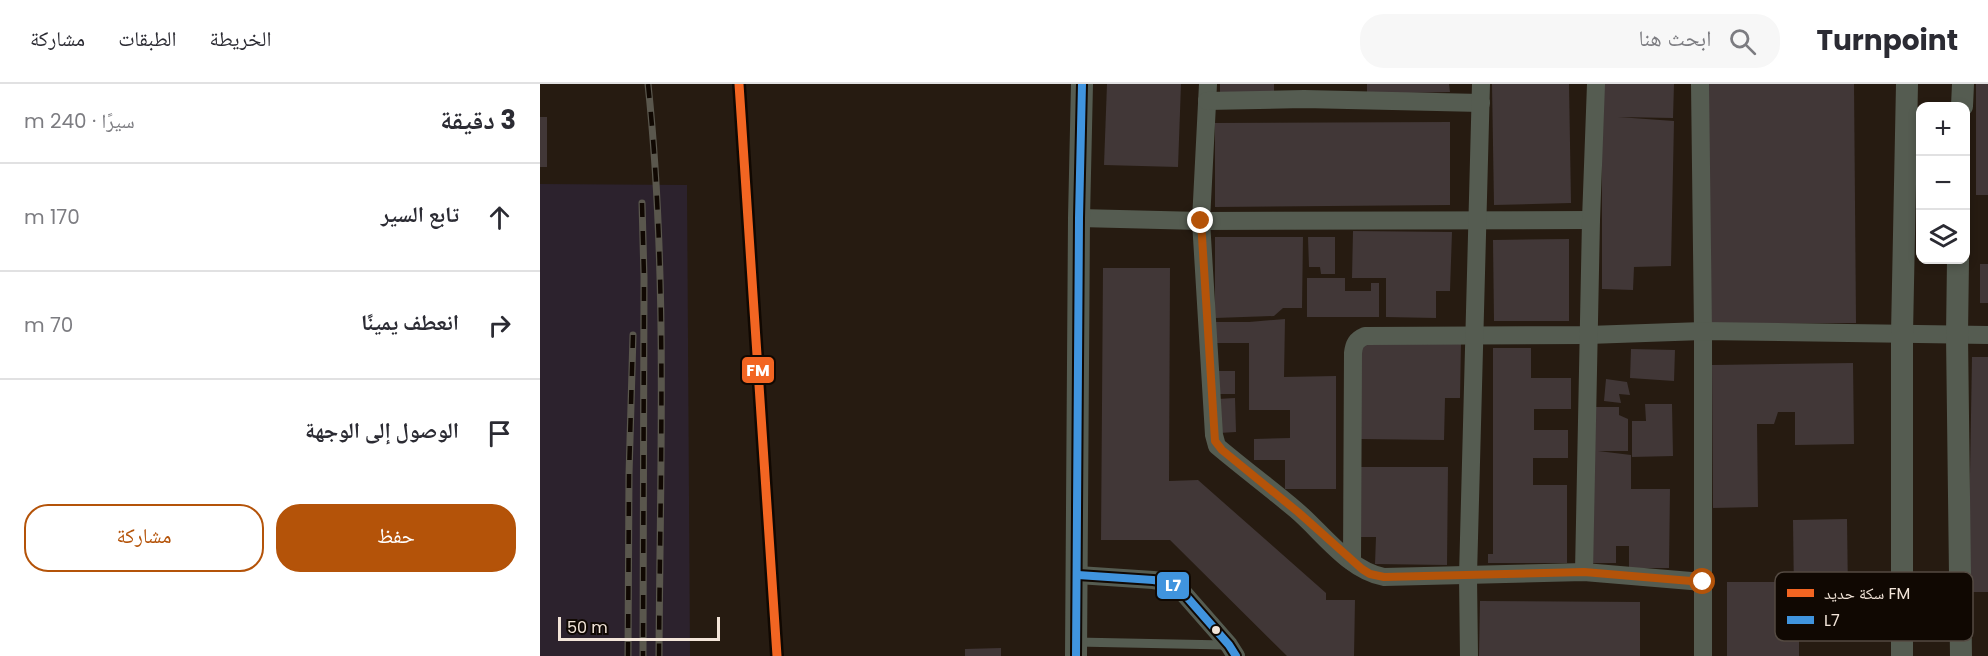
<!DOCTYPE html>
<html lang="ar">
<meta charset="utf-8">
<style>
body{margin:0;font-family:Poppins,"Noto Naskh Arabic",sans-serif;background:#f7f7f7;color:#2b2b33;direction:rtl}
.controls{position:absolute;right:18px;top:18px;display:grid;overflow:hidden;border-radius:12px;box-shadow:0 3px 9px #0003}
.controls button{width:54px;height:54px;display:grid;place-items:center;padding:0;border:0;border-bottom:2px solid #e1e1e2;background:#fff;color:#2b2b33;font:30px sans-serif}
.scale{position:absolute;left:18px;bottom:15px;width:162px;box-sizing:border-box;padding-left:6px;border:3px solid #f3e5d9;border-top:0;font-size:16px;line-height:21px;white-space:nowrap;color:#f3e5d9;-webkit-text-stroke:4px #100802;paint-order:stroke}
.stop{position:absolute;width:18px;height:18px;margin:-14px;border:4px solid #b45309;border-radius:50%;background:#fff}
.stop.end{background:#b45309;border-color:#fff;box-shadow:0 2px 6px #0008}
.list{margin:0;padding:0;list-style:none}
h2{display:flex;justify-content:space-between;align-items:center;height:78px;margin:0;padding:0 24px;font-size:26px}
h2 small{font-size:20px;font-weight:400;color:#7c7c81}
.list li{display:grid;grid-template-columns:39px 1fr auto;gap:18px;align-items:center;box-sizing:border-box;height:108px;padding:0 24px;border-top:2px solid #e1e1e2}
.list b{display:block;font-size:22px;white-space:nowrap}
.list em{font-size:20px;font-style:normal;color:#7c7c81}
.actions{display:flex;gap:12px;padding:18px 24px}
.actions a{flex:1;padding:14px 0;border:2px solid #b45309;border-radius:24px;text-align:center;font-size:21px;color:#b45309}
.actions .main{background:#b45309;color:#fff}
.icon{flex:none;width:33px;height:33px;fill:none;stroke:currentColor;stroke-width:2;stroke-linecap:round;stroke-linejoin:round}
.map{position:relative;flex:none;width:1448px;height:572px;overflow:hidden;direction:ltr}
header{display:flex;align-items:center;gap:36px;box-sizing:border-box;height:84px;padding:0 30px;background:#fff;border-bottom:2px solid #e1e1e2}
header strong{font-size:28px}
nav{display:flex;gap:33px;margin-inline-start:auto;font-size:21px}
.search{width:420px;height:54px;background:#f7f7f7;display:flex;align-items:center;gap:15px;box-sizing:border-box;padding:0 21px;border-radius:24px;color:#7c7c81;font-size:22px}
main{display:flex}
aside{flex:1;background:#fff}
.map>svg:first-child{display:block}
</style>
<header>
<strong>Turnpoint</strong>
<div class="search"><svg class="icon" aria-label="search" viewBox="0 0 24 24"><circle cx="10" cy="10" r="6"/><path d="M15 15l6 6"/></svg>ابحث هنا</div>
<nav><a>الخريطة</a><a>الطبقات</a><a>مشاركة</a></nav>
</header>
<main>
<div class="map">
<svg width="1448" height="572" viewBox="0 0 1448 572">
<rect width="100%" height="100%" fill="#261b11"/>
<!-- industrial -->
<path fill="#2c222d" d="M0,100L147,101L150,572H0Z"/>
<!-- building -->
<g fill="#413737">
<path d="M567,0H641L638,83L564,81Z"/>
<rect x="680" y="0" width="54" height="8"/>
<path d="M827,0H909L910,8L827,10Z"/>
<path d="M952,0H1029L1031,119L954,121Z"/>
<path d="M1062,0H1134L1133,34L1078,33L1134,37L1131,182L1094,183L1093,206L1062,205Z"/>
<path d="M1168,0H1314L1316,239L1169,240Z"/>
<rect x="1436" y="0" width="12" height="111"/>
<rect x="0" y="33" width="7" height="50"/>
<path d="M910,38V121L675,123V39Z"/>
<path d="M813,147L912,148L910,207H896V234L846,233V194H812Z"/>
<path d="M675,153H763L762,224H743L734,232L675,234Z"/>
<path d="M768,153H795V190H781L780,183H769Z"/>
<path d="M1029,155V237H954L953,156Z"/>
<rect x="1440" y="180" width="8" height="39"/>
<path d="M563,184H630L629,397L658,396L786,509V516H815L814,572H747L630,456H561Z"/>
<path d="M767,194H805V207H831V199H839V233H767Z"/>
<path d="M745,235L744,293L796,292V405H745V376H714V355L750,354V326H709V259H674L676,238H709Z"/>
<path d="M820,258L921,259L920,314H905L904,356L819,355Z"/>
<path d="M953,264H991V294H1031V325H994V346H1028V374H993V401H1027V479H948V470H953Z"/>
<path d="M1091,265L1135,266L1134,297L1090,294Z"/>
<path d="M1432,273H1448V508H1428Z"/>
<path d="M1313,279L1314,360L1255,361V328H1238L1234,340H1217L1218,423L1173,424L1172,281Z"/>
<rect x="677" y="287" width="18" height="23"/>
<path d="M1066,295L1087,298L1090,311L1079,310L1081,319L1064,317Z"/>
<path d="M695,314L696,348L679,349L677,315Z"/>
<path d="M1105,320H1132L1133,372L1092,373V337H1106Z"/>
<path d="M1054,323H1079V331L1088,335V367H1058L1091,371V405H1130L1129,484H1089V462H1076V479H1047Z"/>
<path d="M819,383H908L907,481L835,480L836,453H819Z"/>
<path d="M1307,435L1308,511L1254,512L1253,436Z"/>
<path d="M1187,498H1242V529L1259,534V572H1187Z"/>
<path d="M940,517L1100,518V572H939Z"/>
<path d="M461,564V572H425V565Z"/>
</g>
<g fill="none" stroke-linecap="round" stroke-linejoin="round">
<!-- service -->
<path stroke="#555c51" stroke-width="9" d="M536,558L686,561"/>
<!-- minor -->
<g stroke="#555c51" stroke-width="18">
<path d="M668,0L661,137L674,351L677,362C703,384 730,404 756,426C783,449 808,486 844,493L1044,488L1163,498"/>
<path d="M1160,0L1163,247V572"/>
<path d="M667,17L764,15L941,19"/>
<path d="M539,134L661,137L1051,136"/>
<path d="M812,478L813,269C814,260 816,256 825,252L1048,251L1163,247L1448,251"/>
<path d="M1044,488L1051,136L1056,0"/>
<path d="M538,491L613,496L626,498L639,504L689,561L696,572"/>
<path d="M929,572L928,492L941,0"/>
</g>
<!-- tertiary -->
<g stroke="#555c51" stroke-width="22">
<path d="M1422,22L1423,0"/>
<path d="M1418,176L1417,251L1421,572"/>
<path d="M536,572L539,134L542,0"/>
<path d="M1362,572V250L1367,0"/>
</g>
<defs>
<g id="rail">
<path d="M108,0C128,190 120,382 119,572"/>
<path d="M102,119L104,193L103,572"/>
<path d="M88,572L89,391L93,251"/>
</g>
</defs>
<!-- rail casing -->
<use href="#rail" stroke="#5a574d" stroke-width="7"/>
<!-- rail -->
<use href="#rail" stroke="#100802" stroke-width="4.5" stroke-dasharray="14" stroke-linecap="butt"/>
<defs>
<g id="bus-1">
<path d="M538,491L613,496L626,498L639,504L689,561L696,572"/>
<path d="M536,572L539,134L542,0"/>
</g>
</defs>
<!-- bus-1 casing -->
<use href="#bus-1" stroke="#100802" stroke-width="12"/>
<!-- bus-1 -->
<use href="#bus-1" stroke="#4094de" stroke-width="8"/>
<defs>
<path id="rail-1" d="M199,0L237,572"/>
</defs>
<!-- rail-1 casing -->
<use href="#rail-1" stroke="#100802" stroke-width="14"/>
<!-- rail-1 -->
<use href="#rail-1" stroke="#f26522" stroke-width="9"/>
</g>
<g fill="none" stroke-linecap="round" stroke-linejoin="round">
<!-- route -->
<path stroke="#b45309" stroke-width="8" d="M661,137L675,357L682,366L758,428L822,485L830,490L844,493L1044,488L1163,498"/>
</g>
<!-- markers -->
<circle fill="#f3e5d9" stroke="#100802" stroke-width="2" cx="676" cy="546" r="5"/>
<!-- legend -->
<rect x="1235" y="488" width="198" height="69" rx="9" fill="#100802" stroke="#544a42" stroke-width="1.5"/>
<rect x="1247" y="505" width="27" height="8" fill="#f26522"/>
<rect x="1247" y="532" width="27" height="8" fill="#4094de"/>
<g font-size="16" fill="#f3e5d9">
<text x="1284" y="515">سكة حديد FM</text>
<text x="1284" y="542">L7</text>
</g>
<g stroke="#100802" stroke-width="2">
<rect x="201" y="272" width="34" height="28" rx="6" fill="#f26522"/>
<rect x="616" y="487" width="34" height="29" rx="6" fill="#4094de"/>
</g>
<g font-size="16" text-anchor="middle" font-weight="bold" fill="#fff">
<text x="218" y="292">FM</text>
<text x="633" y="507">L7</text>
</g>
</svg>
<div class="controls">
<button>+</button>
<button>−</button>
<button><svg class="icon" aria-label="layers" viewBox="0 0 24 24"><path d="M12 4l9 5-9 5-9-5zM3 14l9 5 9-5"/></svg></button>
</div>
<div class="scale">50 m</div>
<div class="stop" style="left:1163px;top:498px"></div>
<div class="stop end" style="left:661px;top:137px"></div>
</div>
<aside>
<h2>3 دقيقة<small>سيرًا · 240 m</small></h2>
<ul class="list">
<li><svg class="icon" aria-label="ahead" viewBox="0 0 24 24"><path d="M12 20V5M6 11l6-6 6 6"/></svg><div><b>تابع السير</b></div><em>170 m</em></li>
<li><svg class="icon" aria-label="right" viewBox="0 0 24 24"><path d="M7 20v-9h11M14 6l5 5-5 5"/></svg><div><b>انعطف يمينًا</b></div><em>70 m</em></li>
<li><svg class="icon" aria-label="arrive" viewBox="0 0 24 24"><path d="M6 21V4h12l-3 4 3 4H6"/></svg><div><b>الوصول إلى الوجهة</b></div></li>
</ul>
<div class="actions"><a class="main">حفظ</a><a>مشاركة</a></div>
</aside>
</main>
